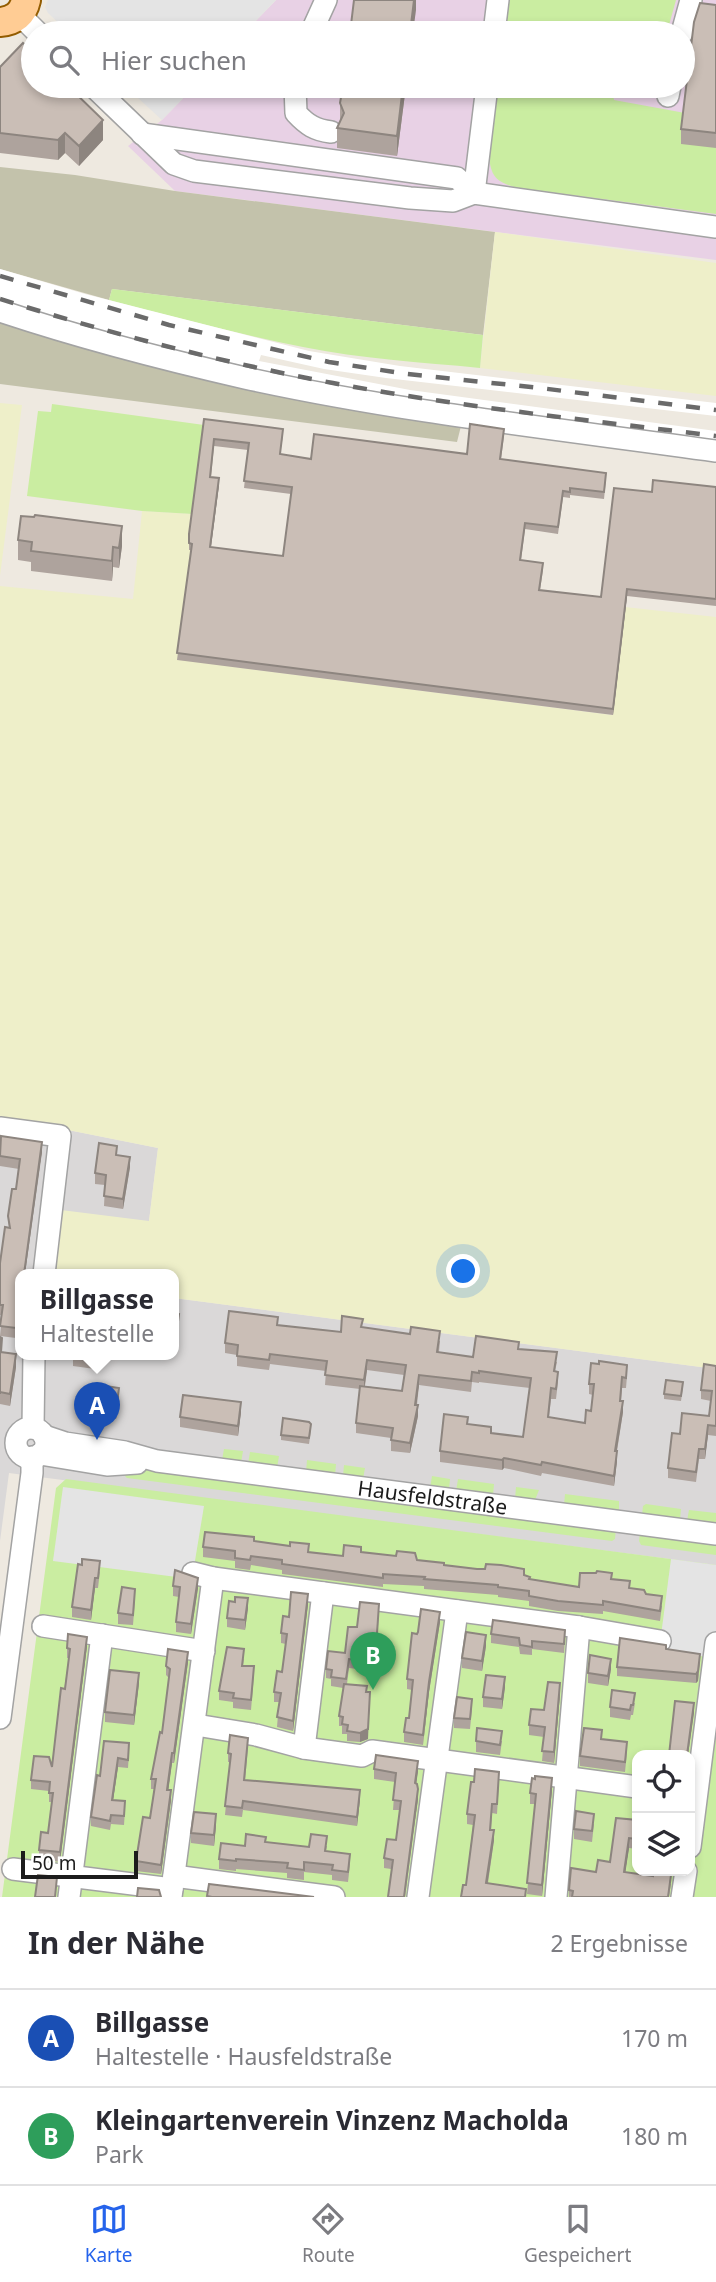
<!DOCTYPE html>
<html lang="de">
<meta charset="utf-8">
<style>
body{margin:0;font-family:"Noto Sans",sans-serif;background:#f7f7f7;color:#2b2b33}
.controls{position:absolute;right:21px;bottom:21px;display:grid;overflow:hidden;border-radius:14px;box-shadow:0 4px 10px #0003}
.controls button{width:63px;height:63px;display:grid;place-items:center;padding:0;border:0;border-bottom:2px solid #e1e1e2;background:#fff;color:#2b2b33;font:35px sans-serif}
.scale{position:absolute;left:21px;bottom:18px;width:117px;box-sizing:border-box;padding-left:7px;border:4px solid #1c1c1c;border-top:0;font-size:19px;line-height:24px;white-space:nowrap;color:#1c1c1c;-webkit-text-stroke:5px #fff;paint-order:stroke}
.you{position:absolute;left:464px;top:1272px;width:24px;height:24px;margin:-18px;border:5px solid #fff;border-radius:50%;background:#1a73e8;box-shadow:0 0 0 10px #1a73e833}
.badge{display:grid;place-items:center;width:46px;height:46px;border-radius:50%;background:#2563eb;color:#fff;font-size:23px;font-weight:700}
.pin{position:absolute;translate:-50% -58px;filter:drop-shadow(0 2px 4px #0008)}
.pin::after{content:'';position:absolute;top:37px;width:24px;height:21px;background:inherit;clip-path:polygon(0 0,100% 0,50% 100%)}
.popup{position:absolute;left:15px;top:1269px;width:164px;height:91px;box-sizing:border-box;display:grid;place-content:center;border-radius:14px;background:#fff;filter:drop-shadow(0 2px 5px #0005);font-size:23px;white-space:nowrap;color:#7c7c81}
.popup b{font-size:26px;color:#2b2b33}
.popup::after{content:'';position:absolute;left:50%;top:100%;margin-left:-14px;border:14px solid transparent;border-top-color:#fff}
.list{margin:0;padding:0;list-style:none}
h2{display:flex;justify-content:space-between;align-items:center;height:91px;margin:0;padding:0 28px;font-size:30px}
h2 small{font-size:23px;font-weight:400;color:#7c7c81}
.list li{display:grid;grid-template-columns:46px 1fr auto;gap:21px;align-items:center;box-sizing:border-box;height:98px;padding:0 28px;border-top:2px solid #e1e1e2}
.list b{display:block;font-size:26px;white-space:nowrap}
.list p{margin:0;font-size:23px;white-space:nowrap;color:#7c7c81}
.list em{font-size:23px;font-style:normal;color:#7c7c81}
.icon{flex:none;width:38px;height:38px;fill:none;stroke:currentColor;stroke-width:2;stroke-linecap:round;stroke-linejoin:round}
.map{position:relative;flex:none;width:716px;height:1897px;overflow:hidden}
.search{position:absolute;background:#fff;box-shadow:0 4px 10px #0003;left:21px;right:21px;top:21px;height:77px;display:flex;align-items:center;gap:18px;box-sizing:border-box;padding:0 24px;border-radius:38px;color:#7c7c81;font-size:26px}
.sheet{height:287px;background:#fff}
nav{display:flex;justify-content:space-around;align-items:center;box-sizing:border-box;height:98px;border-top:2px solid #e1e1e2;background:#fff;font-size:19px;color:#7c7c81}
nav a{display:grid;justify-items:center;gap:4px}
nav .on{color:#2563eb}
.map>svg:first-child{display:block}
</style>
<div class="map">
<svg width="716" height="1897" viewBox="0 0 716 1897">
<rect width="100%" height="100%" fill="#eee9e0"/>
<!-- residential -->
<path fill="#dad8d8" d="M0,1122L73,1131L158,1148L149,1221L51,1274H20V1354H174V1298L716,1369V1565L9,1473L0,1541Z"/>
<!-- industrial -->
<path fill="#e8d1e5" d="M276,0H716V260L175,191L128,146L162,120L195,86H683V33H244Z"/>
<!-- construction -->
<g fill="#c3c2ab">
<path d="M0,167L75,175L175,191L495,232L483,335L112,289L109,300L0,269Z"/>
<path d="M0,314L463,418L457,442L0,384Z"/>
</g>
<!-- farmland -->
<g fill="#eeefc9">
<path d="M495,232L716,263V396L480,368Z"/>
<path d="M0,403L22,405L0,576Z"/>
<path d="M142,511L193,514L192,550L230,666L234,667L612,715L625,607L716,617V1369L174,1298V1274H51L61,1210L149,1221L158,1148L73,1131L0,1122V586L133,599Z"/>
</g>
<!-- grass -->
<g fill="#caeda1" fill-rule="evenodd">
<path d="M509,0H676L669,25L656,31L626,29L620,33H505Z"/>
<path d="M498,86H611L614,100L685,113L716,148V214L519,188C510,186 499,183 494,175C482,156 495,108 498,86Z"/>
<path d="M112,289L483,335L480,368C421,362 361,359 303,347C238,334 174,317 109,300Z"/>
<path d="M52,404L204,425L193,514L142,511L27,496L38,411L51,412Z"/>
<path d="M224,1449L243,1451L241,1463L222,1460Z"/>
<path d="M250,1452L279,1456L277,1468L248,1464Z"/>
<path d="M307,1460L336,1464L335,1476L306,1472Z"/>
<path d="M344,1465L365,1468L363,1479L343,1476Z"/>
<path d="M145,1468L170,1471V1474L597,1530L599,1526L616,1528L615,1539L612,1541L127,1478L124,1475L125,1472Z"/>
<path d="M432,1476L450,1479L449,1490L430,1488Z"/>
<path d="M66,1479L716,1565V1897H2L56,1488ZM637,1755H690V1871H637Z"/>
<path d="M458,1479L494,1484L493,1496L456,1491Z"/>
<path d="M516,1487L539,1490L535,1500L515,1499Z"/>
<path d="M565,1494L619,1501V1512L564,1505Z"/>
<path d="M646,1504L681,1509L680,1520L642,1515L643,1506Z"/>
<path d="M689,1510L716,1513V1524L687,1521Z"/>
<path d="M640,1532L716,1542V1555L641,1545L639,1541Z"/>
</g>
<!-- parking -->
<g fill="#e4e4e4">
<path d="M48,0H276L244,33H69L48,13L45,7Z"/>
<path d="M125,86H195L162,120Z"/>
<path d="M63,1487L204,1506L192,1579L53,1561Z"/>
<path d="M671,1559L716,1565V1658L659,1651Z"/>
</g>
<!-- pier -->
<path fill="#fff" d="M0,269L85,294L309,351L400,366L716,403V416L386,378L324,369L261,355L259,361L410,390L716,431V443L286,381L0,306Z"/>
<g fill="none" stroke-linecap="round" stroke-linejoin="round">
<defs>
<g id="minor">
<path d="M19,14L38,33"/>
<path d="M311,33L326,0"/>
<path d="M494,33L498,0"/>
<path d="M682,33L691,0"/>
<path d="M93,86L174,164L194,171L410,198L453,201L474,193L716,227"/>
<path d="M295,86L296,113C307,125 315,130 331,132"/>
<path d="M668,96L670,86"/>
<path d="M142,134L457,178L474,193"/>
<path d="M474,193L487,86"/>
<path d="M0,311C81,338 162,359 245,378C400,412 559,429 716,451"/>
<path d="M0,1128L60,1136L44,1274"/>
<path d="M33,1428L34,1354"/>
<circle cx="31" cy="1443" r="15"/>
<path id="s1" d="M44,1436L65,1443L125,1452L157,1461L716,1534"/>
<path d="M40,1454L107,1465L137,1463"/>
<path d="M193,1573L213,1578L579,1627L660,1641"/>
<path d="M43,1626L204,1651"/>
<path d="M0,1718L32,1473V1457"/>
<path d="M196,1725L256,1735L304,1748L362,1756L372,1751L637,1787"/>
<path d="M304,1748L323,1593"/>
<path d="M690,1847L716,1643"/>
<path d="M13,1869L172,1889"/>
<path d="M174,1876L334,1897"/>
<path d="M69,1897L102,1635"/>
<path d="M171,1897L213,1578"/>
<path d="M418,1897L457,1611"/>
<path d="M556,1897L579,1627"/>
<path d="M682,1897L686,1871"/>
</g>
<path id="major" d="M0,22C14,21 23,14 26,0"/>
</defs>
<!-- minor casing -->
<use href="#minor" stroke="#a3a3a3" stroke-width="24"/>
<!-- major casing -->
<use href="#major" stroke="#935c00" stroke-width="32"/>
<!-- minor -->
<use href="#minor" stroke="#fff" stroke-width="21"/>
<!-- major -->
<use href="#major" stroke="#ffcc94" stroke-width="28"/>
<!-- rail -->
<g stroke="#6a6a6a" stroke-width="4.5" stroke-dasharray="14 14" stroke-linecap="butt">
<path d="M0,276L169,325L329,362L407,374L540,388L716,410"/>
<path d="M0,299C109,333 220,362 333,383C460,407 588,420 716,436"/>
</g>
</g>
<!-- wall -->
<g fill="#aea39d" fill-rule="evenodd">
<path d="M716,5V148L681,144V129Z"/>
<path d="M0,67L103,140L79,166L65,153L58,160L0,153Z"/>
<path d="M406,86L397,156L337,148V128L340,121V103Z"/>
<path d="M204,419L283,436L280,454L311,459L467,454L504,436L501,459L606,479L604,499L570,495V498L563,497L558,534L525,529L521,560L543,570L540,590L601,597L652,492L716,487V606L627,596L613,715L177,660L191,550H189V534ZM214,446L248,450L244,488L291,494L283,556L211,547L219,485L211,477Z"/>
<path d="M18,540L122,546L119,568L113,567L112,581L31,571V562L18,560Z"/>
<path d="M0,1144L42,1152L20,1274V1317H19L16,1338L0,1336L2,1315H0V1263L9,1228L8,1216L16,1189L19,1169L0,1166Z"/>
<path d="M117,1155L130,1167L123,1209L104,1206L105,1185L95,1184V1173Z"/>
<path d="M174,1313L179,1323L176,1345L174,1344Z"/>
<path d="M278,1325L341,1332L363,1328L440,1341L439,1352L473,1357L519,1349L557,1362L555,1371L558,1382L556,1399H551L549,1417L585,1423L591,1411L593,1395L589,1394V1384L627,1376L626,1388H622L621,1401L623,1412L617,1451V1461L614,1486L542,1473L541,1476L504,1468L502,1470L440,1462V1451L468,1424L491,1433L523,1437L530,1388L479,1382V1383L472,1382L471,1392L419,1385L417,1405L418,1416L410,1453L391,1451V1438L356,1433V1423L360,1389L325,1385L326,1371L270,1364L269,1370L237,1366V1355L225,1353V1343ZM367,1370L404,1375L402,1391L365,1386Z"/>
<path d="M0,1337L2,1353L16,1367L10,1406L0,1404V1406Z"/>
<path d="M73,1354H98L95,1369L73,1366Z"/>
<path d="M716,1366V1436L708,1435L705,1459H699L696,1482L668,1478V1468L680,1434L709,1416L711,1401L701,1399V1390Z"/>
<path d="M683,1387L681,1401L664,1399V1394Z"/>
<path d="M119,1398L116,1419L84,1414V1405Z"/>
<path d="M241,1412L238,1436L180,1427V1417Z"/>
<path d="M311,1430L309,1444L281,1440V1435Z"/>
<path d="M254,1541L309,1552L343,1556L361,1552L444,1565L524,1575L529,1579L579,1587L612,1579L630,1588L646,1594L662,1606L660,1621L603,1611V1614L558,1611L529,1606V1601L498,1597V1595L424,1589V1586L383,1584V1587L282,1574V1570L251,1565L250,1570L235,1568V1561L203,1557V1547Z"/>
<path d="M100,1571L98,1588H95L91,1620L72,1617V1607Z"/>
<path d="M173,1586L198,1588L191,1634L176,1632V1622L179,1597L173,1596Z"/>
<path d="M135,1599L133,1625L118,1624V1613Z"/>
<path d="M308,1604L293,1731L277,1727L279,1702H274V1692L282,1672L286,1644L281,1643V1633L289,1617Z"/>
<path d="M248,1608L245,1630L227,1627V1618Z"/>
<path d="M379,1613L375,1671L349,1668L347,1684L367,1692L368,1739L360,1742L347,1741V1734H342V1726H339V1716L343,1688L331,1686V1679L326,1678V1669L345,1653L357,1627Z"/>
<path d="M440,1622L429,1692L423,1745L404,1742V1732L409,1718L412,1690L407,1689V1679L417,1634Z"/>
<path d="M491,1634L565,1638L564,1653L532,1649V1655L520,1654L519,1647L491,1643Z"/>
<path d="M87,1646L60,1862L39,1859V1850L48,1833L52,1802H49V1791L31,1789V1780L52,1767L69,1658H67V1648Z"/>
<path d="M486,1646L482,1671L462,1668V1658Z"/>
<path d="M666,1649L700,1663L698,1681L696,1683L617,1676V1667Z"/>
<path d="M244,1658L243,1666L254,1675L251,1710L233,1708V1702L219,1700V1691Z"/>
<path d="M188,1662L174,1763H172L168,1790L171,1800L161,1874L136,1871V1861L150,1818L154,1789H151V1779L162,1733L169,1678L166,1675V1666Z"/>
<path d="M611,1669L608,1686L588,1683V1673Z"/>
<path d="M139,1683L134,1725L105,1722V1712Z"/>
<path d="M505,1687L502,1709L483,1707V1697Z"/>
<path d="M560,1694L554,1763L542,1761L544,1737L529,1735V1725Z"/>
<path d="M635,1703L633,1715H631L630,1720L610,1717V1707Z"/>
<path d="M472,1709L470,1729L454,1728V1718Z"/>
<path d="M602,1739L627,1752L625,1772L580,1766V1756Z"/>
<path d="M104,1741L129,1752L128,1768L118,1767L113,1800L125,1810L124,1825L111,1824L110,1830L91,1826V1817L100,1776Z"/>
<path d="M476,1741H502L500,1755L476,1752Z"/>
<path d="M248,1747L245,1781L360,1799L357,1826L243,1810L242,1817L225,1815L230,1762H228V1753Z"/>
<path d="M374,1769L418,1771L416,1783L418,1799L405,1897L391,1869L384,1868V1858L396,1840L400,1810H393L395,1782L374,1779Z"/>
<path d="M535,1779L552,1789L542,1896L527,1894L535,1804H530V1793Z"/>
<path d="M499,1781L497,1814L492,1813L491,1830L494,1840L488,1883L526,1897L466,1885L473,1825L467,1824V1814Z"/>
<path d="M637,1820V1849L629,1848L625,1872L671,1884L669,1897H569V1890L610,1862Z"/>
<path d="M594,1824L592,1842L574,1839V1829Z"/>
<path d="M216,1825L214,1846L191,1843V1833Z"/>
<path d="M266,1842L309,1847L327,1846L326,1851L350,1864L348,1882L332,1880V1875L304,1872V1880L287,1878V1873L236,1869V1871L219,1869V1859L245,1846Z"/>
</g>
<!-- shaded-wall -->
<g fill="#8d857f">
<path d="M414,0H416V10L413,33H410Z"/>
<path d="M403,86H406L397,156V136Z"/>
<path d="M103,120V140L79,166V146Z"/>
<path d="M65,133V153L58,160V140Z"/>
<path d="M219,478V485L210,553V547Z"/>
<path d="M122,526V546L119,568V548Z"/>
<path d="M113,547V567L112,581V561Z"/>
<path d="M627,589V596L613,715V709Z"/>
<path d="M42,1142V1152L25,1274H24Z"/>
<path d="M130,1157V1167L123,1209V1199Z"/>
<path d="M16,1354V1367L10,1406V1394Z"/>
<path d="M367,1360V1370L364,1390V1380Z"/>
<path d="M419,1375V1385L415,1415V1405Z"/>
<path d="M119,1388V1398L116,1419V1410Z"/>
<path d="M623,1401V1412L615,1461V1451Z"/>
<path d="M241,1402V1412L238,1436V1426Z"/>
<path d="M418,1405V1416L410,1453V1443Z"/>
<path d="M708,1425V1435L705,1459V1449Z"/>
<path d="M617,1451V1461L614,1486V1476Z"/>
<path d="M504,1458V1468L502,1470V1460Z"/>
<path d="M95,1578V1588L91,1620V1610Z"/>
<path d="M198,1578V1588L191,1634V1624Z"/>
<path d="M308,1594V1604L293,1731V1721Z"/>
<path d="M248,1598V1608L245,1630V1620Z"/>
<path d="M440,1612V1622L429,1692L423,1745L429,1682Z"/>
<path d="M486,1635V1646L482,1671V1661Z"/>
<path d="M87,1637V1646L60,1862V1852Z"/>
<path d="M188,1652V1662L174,1763V1753Z"/>
<path d="M700,1654L698,1681L696,1683V1674Z"/>
<path d="M611,1659V1669L608,1686V1676Z"/>
<path d="M139,1673V1683L134,1725V1715Z"/>
<path d="M505,1677V1687L502,1709V1699Z"/>
<path d="M560,1683V1694L554,1763V1752Z"/>
<path d="M370,1692L368,1739L360,1742V1733Z"/>
<path d="M694,1703V1713L688,1755H687Z"/>
<path d="M172,1753V1763L167,1800V1790Z"/>
<path d="M118,1758V1767L112,1808V1800Z"/>
<path d="M418,1761V1771L415,1793V1783Z"/>
<path d="M552,1778V1789L542,1896V1885Z"/>
<path d="M418,1789V1799L404,1897L405,1885Z"/>
<path d="M171,1790V1800L161,1874V1865Z"/>
<path d="M360,1790V1799L357,1826V1817Z"/>
<path d="M216,1814V1825L214,1846V1835Z"/>
<path d="M494,1830V1840L486,1893V1883Z"/>
<path d="M629,1838V1848L624,1882V1872Z"/>
</g>
<!-- building -->
<g fill="#cabeb6" stroke="#8d857f" stroke-width="2" fill-rule="evenodd">
<path d="M354,0H414L410,33H350Z"/>
<path d="M700,3L716,5V133L681,129L694,22Z"/>
<path d="M23,43L33,52V86H68L103,120L79,146L65,133L58,140L0,133V67Z"/>
<path d="M343,86H403L397,136L337,128L344,113L340,103Z"/>
<path d="M204,419L283,429L280,454L311,459L314,434L467,454L470,424L504,429L500,459L606,473L604,492L570,488V492L563,491L558,527L525,523L520,560L543,563L539,590L601,597L614,488L652,492L653,480L716,487V599L627,589L613,709L177,653L192,544L189,543V534ZM214,439L249,443L244,481L292,487L283,556L210,547L219,478L210,477Z"/>
<path d="M35,515L122,526L119,548L113,547L112,561L31,551L32,542L18,540L21,516L34,517Z"/>
<path d="M1,1136L42,1142L24,1274H20V1307H19L16,1328L0,1326L3,1305H0V1263L5,1227L10,1228L8,1216L12,1189H16L20,1159L0,1156Z"/>
<path d="M99,1143L117,1146L116,1155L130,1157L123,1199L104,1196L106,1175L95,1173Z"/>
<path d="M229,1311L278,1317L277,1325L341,1332L342,1316L363,1319L361,1327L410,1334L411,1327L440,1331L437,1352L473,1357L476,1336L519,1342L518,1349L557,1352L554,1371L558,1372L556,1389L551,1388L548,1417L585,1423L586,1410L591,1411L594,1384H589L591,1363L599,1364V1361L627,1365L626,1378L622,1377L620,1401H623L615,1451H617L614,1476L542,1462L541,1465L504,1458L502,1460L440,1451L444,1414L468,1417L467,1424L491,1427V1433L523,1437L531,1378L479,1371V1373L472,1372L471,1381L419,1375L415,1405H418L410,1443L391,1440L393,1428L356,1423L360,1386L402,1391L406,1365L367,1360L364,1380L325,1375L327,1361L270,1354L269,1360L237,1356L238,1345L225,1343Z"/>
<path d="M174,1313L179,1314L176,1336L174,1335Z"/>
<path d="M0,1337L2,1338L1,1352L16,1354L10,1394L0,1392V1394Z"/>
<path d="M73,1354H96L95,1359L73,1356Z"/>
<path d="M704,1364L716,1366V1426L708,1425L705,1449H699L696,1472L668,1468L672,1433L680,1434L682,1413L709,1416L712,1391L701,1390Z"/>
<path d="M666,1380L683,1382L681,1396L664,1394Z"/>
<path d="M93,1384L119,1388L116,1410L84,1405L86,1388H92Z"/>
<path d="M183,1395L241,1402L238,1426L180,1417Z"/>
<path d="M283,1418L309,1422L311,1424L309,1438L281,1435Z"/>
<path d="M205,1532L254,1537V1541L290,1546V1542L309,1544L308,1552L343,1556L344,1545L361,1547V1552L396,1556L397,1551L415,1553L417,1560L444,1563V1565L477,1569H485L486,1564L501,1565L524,1569V1575L530,1577L529,1579L579,1587L580,1573H596L597,1571L612,1573L611,1579L630,1581L629,1588L644,1590L646,1594L662,1596L660,1611L603,1601V1605L558,1601L529,1596V1591L498,1587V1585L424,1579L425,1577L383,1574V1578L282,1564V1560L251,1556L250,1560L235,1558V1551L203,1547Z"/>
<path d="M82,1559L100,1561L98,1578H95L91,1610L72,1607L78,1564L82,1565Z"/>
<path d="M175,1570L198,1578L191,1624L176,1622L180,1587L173,1586Z"/>
<path d="M122,1587L135,1589L133,1615L118,1613Z"/>
<path d="M291,1592L308,1594L293,1721L277,1717L281,1693L274,1692L277,1671L282,1672L287,1634L281,1633L283,1616L289,1617Z"/>
<path d="M235,1597L248,1598L245,1620L227,1618L229,1601L235,1602Z"/>
<path d="M360,1602L379,1604L375,1662L349,1659L346,1679L331,1677L332,1670L326,1669L328,1651L345,1653L348,1627H357Z"/>
<path d="M421,1609L440,1612L429,1682L423,1735L404,1732L406,1718H409L413,1680L407,1679L412,1633L417,1634L418,1632Z"/>
<path d="M493,1620L565,1630L564,1644L532,1641V1647L520,1645L519,1638L491,1634Z"/>
<path d="M466,1632L486,1635L482,1661L462,1658Z"/>
<path d="M68,1634L87,1637L60,1852L39,1850L41,1832L48,1833L53,1793H49L50,1782L31,1780L34,1756L49,1757L52,1767L61,1688L65,1689L70,1649L67,1648Z"/>
<path d="M620,1638L666,1645V1649L700,1654L698,1671L696,1674L617,1667Z"/>
<path d="M227,1647L244,1649L242,1666H254L251,1700L233,1698L234,1693L219,1691Z"/>
<path d="M168,1649L188,1652L174,1753H172L167,1790H171L161,1865L136,1861L143,1817L150,1818L156,1779H151L160,1732L162,1733L170,1669L166,1666Z"/>
<path d="M590,1655L611,1659L608,1676L588,1673Z"/>
<path d="M110,1670L139,1673L134,1715L105,1712Z"/>
<path d="M486,1675L505,1677L502,1699L483,1697Z"/>
<path d="M548,1682L560,1683L554,1752L542,1751L545,1727L529,1725L531,1709L544,1710Z"/>
<path d="M344,1684L367,1686L366,1692H370L368,1729L360,1733L347,1731L348,1725L342,1724L343,1717L339,1716Z"/>
<path d="M612,1690L635,1693L633,1705H631L630,1710L610,1707Z"/>
<path d="M457,1697L472,1699L470,1719L454,1718Z"/>
<path d="M675,1701L694,1703L687,1755H669Z"/>
<path d="M477,1728L502,1731L500,1745L476,1741Z"/>
<path d="M584,1728L602,1730L601,1739L627,1742L625,1762L580,1756Z"/>
<path d="M230,1735L248,1738L244,1780L360,1790L357,1817L243,1801L242,1808L225,1806L231,1754L228,1753Z"/>
<path d="M104,1741L129,1743L128,1760L118,1758L112,1800L125,1801L124,1816L111,1815L110,1821L91,1817L97,1775L100,1776Z"/>
<path d="M376,1755L418,1761L415,1783L417,1784L418,1789L404,1897H388L393,1860L384,1858L387,1839L396,1840L401,1801L393,1800L396,1773L374,1769Z"/>
<path d="M475,1769L499,1772L497,1804H492L490,1830H494L486,1883L526,1889L525,1897H461L463,1885H466L475,1815L467,1814L471,1782H474Z"/>
<path d="M535,1776L552,1778L542,1885L527,1883L536,1794L530,1793L532,1778L535,1779Z"/>
<path d="M576,1811L594,1814L592,1831L574,1829Z"/>
<path d="M194,1812L216,1814L214,1835L191,1833Z"/>
<path d="M616,1818L637,1820V1839L629,1838L624,1872L653,1876V1872L671,1875L668,1897H572L573,1891L569,1890L571,1868L596,1872L598,1860L610,1862Z"/>
<path d="M246,1834L266,1837L265,1842L309,1847L311,1834L327,1836L325,1851L350,1854L348,1872L332,1870L333,1865L304,1862V1870L287,1868L288,1863L236,1859V1861L219,1859L221,1843L245,1846Z"/>
<path d="M38,1875L57,1877L55,1897H35Z"/>
<path d="M209,1884L314,1897H212L207,1896Z"/>
<path d="M138,1888L159,1890L161,1897H137Z"/>
</g>
<g text-anchor="middle" dominant-baseline="central" stroke-width="5" stroke-linejoin="round" paint-order="stroke">
<!-- street labels -->
<g font-size="21" fill="#1c1c1c" stroke="#fff">
<text stroke="none"><textPath href="#s1" startOffset="394">Hausfeldstraße</textPath></text>
</g>
</g>
</svg>
<div class="controls">
<button><svg class="icon" aria-label="locate" viewBox="0 0 24 24"><circle cx="12" cy="12" r="6"/><path d="M12 2v4M12 18v4M2 12h4M18 12h4"/></svg></button>
<button><svg class="icon" aria-label="layers" viewBox="0 0 24 24"><path d="M12 4l9 5-9 5-9-5zM3 14l9 5 9-5"/></svg></button>
</div>
<div class="scale">50 m</div>
<div class="you"></div>
<div class="pin badge" style="left:97px;top:1440px;background:#1a4fb4">A</div>
<div class="popup"><b>Billgasse</b>Haltestelle</div>
<div class="pin badge" style="left:373px;top:1690px;background:#2e9e5b">B</div>
<div class="search"><svg class="icon" aria-label="search" viewBox="0 0 24 24"><circle cx="10" cy="10" r="6"/><path d="M15 15l6 6"/></svg>Hier suchen</div>
</div>
<section class="sheet">
<h2>In der Nähe<small>2 Ergebnisse</small></h2>
<ul class="list">
<li><span class="badge" style="background:#1a4fb4">A</span><div><b>Billgasse</b><p>Haltestelle · Hausfeldstraße</p></div><em>170 m</em></li>
<li><span class="badge" style="background:#2e9e5b">B</span><div><b>Kleingartenverein Vinzenz Macholda</b><p>Park</p></div><em>180 m</em></li>
</ul>
</section>
<nav>
<a class="on"><svg class="icon" aria-label="map" viewBox="0 0 24 24"><path d="M3 6l6-2 6 2 6-2v14l-6 2-6-2-6 2zM9 4v14M15 6v14"/></svg>Karte</a>
<a><svg class="icon" aria-label="directions" viewBox="0 0 24 24"><path d="M12 3l9 9-9 9-9-9zM9 14v-3h6M13 9l2 2-2 2"/></svg>Route</a>
<a><svg class="icon" aria-label="saved" viewBox="0 0 24 24"><path d="M7 4h10v16l-5-4-5 4z"/></svg>Gespeichert</a>
</nav>
